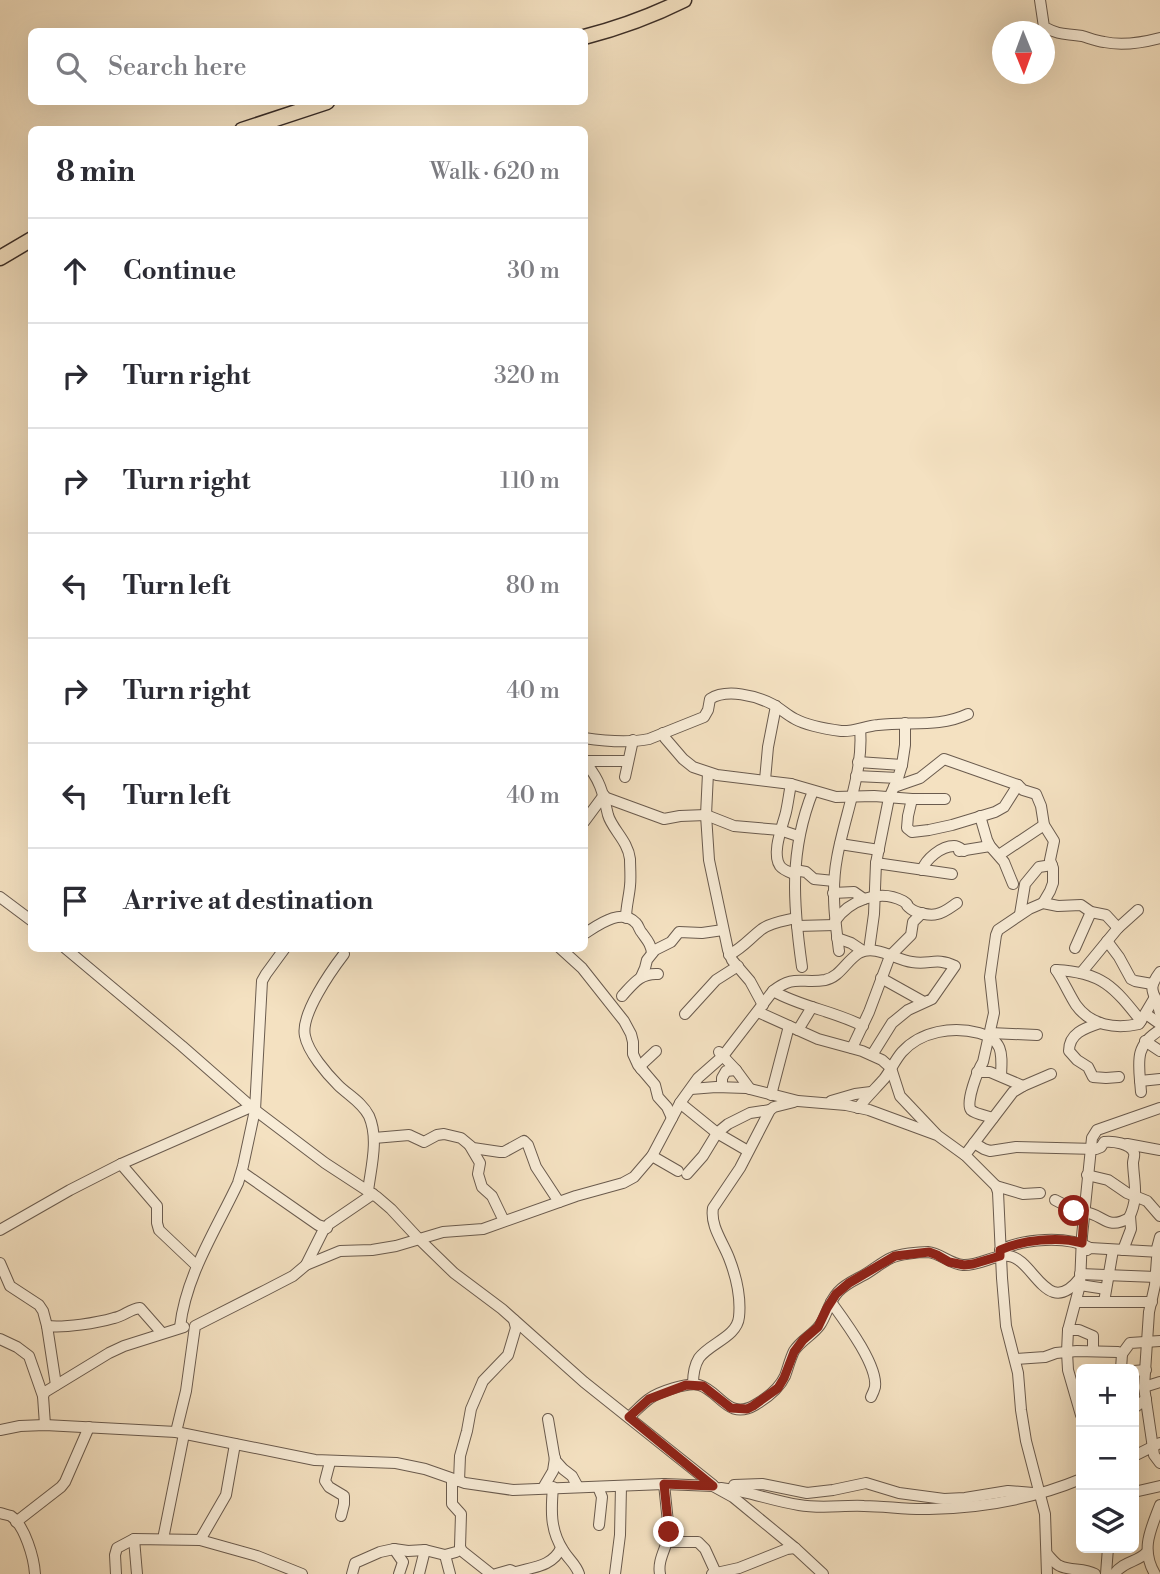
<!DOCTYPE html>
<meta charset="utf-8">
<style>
body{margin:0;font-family:"Libre Bodoni",serif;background:#f7f7f7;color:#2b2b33}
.controls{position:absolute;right:21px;bottom:21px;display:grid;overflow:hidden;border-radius:10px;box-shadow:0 7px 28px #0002}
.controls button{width:63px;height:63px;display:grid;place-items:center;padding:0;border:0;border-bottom:2px solid #e1e1e2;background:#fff;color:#2b2b33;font:35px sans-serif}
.compass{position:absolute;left:992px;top:21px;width:63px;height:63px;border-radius:50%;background:#fff;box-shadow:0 7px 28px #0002;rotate:179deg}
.stop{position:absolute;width:21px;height:21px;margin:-16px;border:5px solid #8f2418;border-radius:50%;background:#fff}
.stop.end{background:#8f2418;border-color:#fff;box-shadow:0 2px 7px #0008}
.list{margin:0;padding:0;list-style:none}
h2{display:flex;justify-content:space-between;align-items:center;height:91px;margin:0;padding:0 28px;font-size:30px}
h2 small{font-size:23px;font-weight:400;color:#7c7c81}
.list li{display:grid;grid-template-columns:46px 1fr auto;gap:21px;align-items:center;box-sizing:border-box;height:105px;padding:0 28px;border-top:2px solid #e1e1e2}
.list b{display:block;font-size:26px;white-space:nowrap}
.list em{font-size:23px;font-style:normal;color:#7c7c81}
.icon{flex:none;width:38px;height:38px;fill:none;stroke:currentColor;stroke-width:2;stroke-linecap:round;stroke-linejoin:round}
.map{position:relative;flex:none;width:1160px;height:1574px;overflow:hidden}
.search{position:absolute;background:#fff;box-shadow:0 7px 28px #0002;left:28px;top:28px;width:560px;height:77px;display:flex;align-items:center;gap:18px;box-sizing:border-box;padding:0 24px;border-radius:10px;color:#7c7c81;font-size:26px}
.panel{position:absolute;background:#fff;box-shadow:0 7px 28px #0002;left:28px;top:126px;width:560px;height:826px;border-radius:10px}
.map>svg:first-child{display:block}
</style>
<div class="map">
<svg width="1160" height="1574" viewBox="0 0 1160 1574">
<rect width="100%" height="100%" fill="#f4e1c1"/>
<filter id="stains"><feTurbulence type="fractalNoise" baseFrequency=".00286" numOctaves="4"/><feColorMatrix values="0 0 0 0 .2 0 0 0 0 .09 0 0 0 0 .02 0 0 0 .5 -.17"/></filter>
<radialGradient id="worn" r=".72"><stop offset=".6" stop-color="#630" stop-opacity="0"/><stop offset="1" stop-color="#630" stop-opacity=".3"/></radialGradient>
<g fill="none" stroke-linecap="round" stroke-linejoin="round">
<defs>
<g id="minor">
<path d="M1040,0L1044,27C1061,36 1065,33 1082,36C1089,38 1096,41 1104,42C1123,46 1141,43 1160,38"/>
<path d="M663,733L665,738L683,759L693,767L717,775L791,784L836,797L874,796L912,799H945"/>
<path d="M584,738C604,741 630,743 649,739L704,717L708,710L710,699C727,688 756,696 772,704C780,708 787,715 795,719C808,726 826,729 841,731C854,732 865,726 878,725C910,721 938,728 968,714"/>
<path d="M584,761C600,779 603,793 608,815C612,829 628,841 630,859C630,867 631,877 630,886C629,897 626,907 626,918"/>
<path d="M584,761H628"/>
<path d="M858,762L902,765"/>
<path d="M708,773L706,815L709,860L728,950L732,960L750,981L763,1005"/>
<path d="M856,776L898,778"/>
<path d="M625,777L633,740"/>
<path d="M765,780L768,747L776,706"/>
<path d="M791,784C789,794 788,803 786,812C783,825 771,853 780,866C783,870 789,872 794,874"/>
<path d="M894,787L920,778L944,759L1018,785L1023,790L1036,794L1041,806L1044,825L1054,841L1050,860L1053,868V883L1050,891L1043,903"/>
<path d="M604,797L664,819L680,816L706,815L734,826L780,830L798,836"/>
<path d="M912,799L908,816L907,828L912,832L929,830L952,825L995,812L1004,807L1018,785"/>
<path d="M980,816L987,840L990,846L1004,862L1013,884"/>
<path d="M584,822L604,795"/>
<path d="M840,844L879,850"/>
<path d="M959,851L990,846"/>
<path d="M999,855L1044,825"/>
<path d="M876,863L952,874"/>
<path d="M795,870L806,872L814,879L834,881"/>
<path d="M922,870C926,859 941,846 954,846C958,846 960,848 964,851"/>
<path d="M833,893L854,892L864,899"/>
<path d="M0,897L32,921"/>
<path d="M1020,914L1025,884L1039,867L1052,865"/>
<path d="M835,921C849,901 879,888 903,901C912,907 902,902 911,909C916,913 930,916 937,914C944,913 951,907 957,903"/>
<path d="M797,926L835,925"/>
<path d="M584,934C597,926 621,907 636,923C639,926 639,930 642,933C647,940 651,944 652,953"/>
<path d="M837,938L851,943L863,951"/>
<path d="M1107,941L1119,957L1131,979L1135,981L1152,984"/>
<path d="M65,948L182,1046L255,1110L325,1163L377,1197L391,1209L418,1238L454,1273L502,1309L584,1382L713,1485"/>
<path d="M560,948L582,968L624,1021L631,1034L633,1042V1054L638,1065L655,1085L658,1097L667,1107L672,1118"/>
<path d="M1075,948L1091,912"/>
<path d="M869,950L874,914L876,863L889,798L898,778L902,765L905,745V723"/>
<path d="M839,951C835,920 831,890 837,858C844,817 864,771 860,729"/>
<path d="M344,954C331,971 300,1015 305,1036C308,1052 327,1074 338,1085C348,1095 362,1102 369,1116C379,1139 371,1167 368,1191"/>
<path d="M729,955C744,947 750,938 762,929C772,922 784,921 796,918"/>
<path d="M802,967C793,904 789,851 813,791"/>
<path d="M1056,970C1064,982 1069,994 1076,1005C1091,1026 1116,1029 1139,1024L1155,997"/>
<path d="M1056,970C1102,972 1114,987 1141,1021"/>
<path d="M1160,972C1145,992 1156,992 1160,1013"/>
<path d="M1081,973L1118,928L1138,910"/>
<path d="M641,977L645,968L647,960L655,950L671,942L679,932L702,933L723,930"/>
<path d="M881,978L924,1002"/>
<path d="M773,991C801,1007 834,1011 863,1026"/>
<path d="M622,996C633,984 640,973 658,974"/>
<path d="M758,1012L818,1039L862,1051L882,1060L891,1068L900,1096L936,1134"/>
<path d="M685,1014L716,980L738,966"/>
<path d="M1146,1014L1160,1024"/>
<path d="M1100,1023C1085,1028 1069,1033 1069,1051L1077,1060L1088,1067L1093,1077L1106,1078L1119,1077"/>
<path d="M798,1030L812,1007"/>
<path d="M990,1033L1037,1035"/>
<path d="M1145,1041L1160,1051"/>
<path d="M852,1048L869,1012L890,956L911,935L913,922L922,913"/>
<path d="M719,1052L736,1070L750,1089"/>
<path d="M641,1069L642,1064L656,1051"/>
<path d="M977,1072H990L1023,1086"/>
<path d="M1140,1081L1160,1079"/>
<path d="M722,1087V1078L726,1071L736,1070"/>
<path d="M691,1089L716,1087L746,1088L798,1101L846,1105L869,1110L937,1135L966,1156L996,1186L998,1192L1002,1278L1006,1326L1018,1373L1021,1410L1026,1441L1045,1514L1047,1574"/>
<path d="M1141,1092C1139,1064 1133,1046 1160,1030"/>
<path d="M771,1095L789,1026"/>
<path d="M831,1101L855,1094L871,1092"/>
<path d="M680,1103L717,1133L748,1151"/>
<path d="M858,1108C866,1098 875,1089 884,1079C891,1070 895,1060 902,1052C921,1031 953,1026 979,1033C1004,1040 1002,1054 1001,1076"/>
<path d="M993,1118C988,1116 975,1114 971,1110C965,1103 978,1070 983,1062L994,1013L990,977L996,935L998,930L1029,909L1043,903L1058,906L1081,905L1091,912L1106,915L1118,928"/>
<path d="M374,1138L409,1135L424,1142L437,1135L444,1134L461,1138L473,1148L500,1152H504L524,1141L528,1145L536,1167L559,1202"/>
<path d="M974,1143L984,1149L990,1151L1016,1147L1096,1149L1101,1147L1104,1142C1112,1141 1131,1143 1134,1153C1135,1156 1133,1160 1133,1163C1134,1185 1139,1197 1129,1218C1106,1231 1104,1214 1084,1212"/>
<path d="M1127,1144L1160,1150"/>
<path d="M470,1146L480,1163L478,1174L482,1187L492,1196L504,1221"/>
<path d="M965,1155L1013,1092L1023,1086L1051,1074"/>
<path d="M652,1156L678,1171"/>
<path d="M121,1164L157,1206V1223L159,1230L197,1266"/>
<path d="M242,1172L318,1225L327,1228"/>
<path d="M687,1174L703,1156L717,1133L728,1124L750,1113L770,1110"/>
<path d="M1087,1175L1108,1180L1127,1193L1147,1201L1160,1216"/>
<path d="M996,1186L1023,1194L1040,1193"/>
<path d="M1055,1200L1084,1215"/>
<path d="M0,1230L70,1190L121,1164L251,1107"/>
<path d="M1000,1250C1024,1239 1066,1235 1090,1248"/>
<path d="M1087,1250L1090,1248L1160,1252"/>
<path d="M1123,1250L1131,1229L1130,1216"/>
<path d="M1156,1252L1160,1237"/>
<path d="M1160,1253L1157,1258L1155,1285L1149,1312L1144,1387L1154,1455L1160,1463"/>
<path d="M0,1263L10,1286L39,1305L43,1311L47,1326L56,1385"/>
<path d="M306,1265L323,1231L329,1224L373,1194"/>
<path d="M1080,1274L1156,1277"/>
<path d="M1080,1285L1106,1289"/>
<path d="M831,1302C844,1320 878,1365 875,1387C874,1391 873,1393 871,1397"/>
<path d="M1077,1302H1152"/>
<path d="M1104,1302L1113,1250"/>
<path d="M47,1326C65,1328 97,1323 114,1318C124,1316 130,1309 140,1308L162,1333"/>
<path d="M180,1327C186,1275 216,1230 238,1183L243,1166L255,1110L262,981L266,974L285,948"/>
<path d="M1068,1330H1079L1093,1336V1351"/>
<path d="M0,1339L17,1347L29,1356L43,1396"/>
<path d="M1122,1354L1130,1343L1160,1341"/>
<path d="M1015,1359L1045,1357L1056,1353L1077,1351L1118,1352L1122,1354L1121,1369"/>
<path d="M1134,1371L1146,1370"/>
<path d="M693,1384C693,1375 694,1366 699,1358C710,1343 737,1337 739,1317C741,1298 736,1276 729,1258C723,1242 710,1226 713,1208L740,1168L770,1110L774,1107L794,1102"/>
<path d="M1144,1387L1160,1382"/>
<path d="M1134,1408L1146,1399"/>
<path d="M1081,1415L1068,1370L1067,1352L1068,1330L1080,1285L1082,1236L1092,1138L1097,1130L1160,1108"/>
<path d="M629,1417C636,1411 642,1404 649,1399C658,1392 688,1382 699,1385C720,1391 728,1421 755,1405C767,1398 779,1389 785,1376C788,1368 790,1359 794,1351C801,1340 813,1335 820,1325C827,1315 828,1303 838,1292C845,1284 855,1280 864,1275C873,1270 882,1262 891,1258C899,1254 919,1252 928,1252C940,1253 950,1264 963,1265C979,1266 995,1254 1009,1256C1034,1259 1047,1320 1080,1278"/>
<path d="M548,1419L555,1460L563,1469L572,1476L578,1487"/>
<path d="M45,1425L43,1396L45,1392L109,1353L124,1346L184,1327"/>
<path d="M0,1430L20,1426L45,1425L176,1432L315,1460L396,1463L425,1469L465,1483L513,1490L664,1484L713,1486L733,1497L795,1548L823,1574"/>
<path d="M176,1432L186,1391L195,1326L266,1290L293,1276L306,1265L340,1251L372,1250L396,1246L443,1232L483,1229L576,1196L623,1183L634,1177L652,1156L680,1103L698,1078L723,1056L773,991C794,974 802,984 825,980C840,977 846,961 859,953C875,944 896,960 912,962C930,965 936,957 955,966L932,999L908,1010L892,1023L872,1055"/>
<path d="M1134,1456L1160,1443"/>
<path d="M330,1462L325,1481L329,1487L344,1496V1504L341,1516"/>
<path d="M452,1479V1504L461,1514L460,1547L462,1551L491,1574"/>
<path d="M459,1481L460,1456L467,1431L471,1409L483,1381L508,1355L516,1328L514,1320"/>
<path d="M734,1485L762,1484L807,1493L833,1490L866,1483L899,1493L944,1499L965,1498L1008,1491L1033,1493"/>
<path d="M553,1487C551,1510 550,1530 563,1550C568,1559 576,1564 579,1574"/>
<path d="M598,1487L602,1497L599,1525"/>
<path d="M543,1488L553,1471L555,1458"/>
<path d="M721,1488C748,1491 773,1501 799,1505C821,1509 843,1505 864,1506C885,1506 907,1510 929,1509C980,1508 1033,1499 1081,1479"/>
<path d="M1134,1492L1160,1486"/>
<path d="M0,1513C3,1514 8,1515 11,1516C25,1526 34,1558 35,1574"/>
<path d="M16,1522L61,1487L65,1482L89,1427"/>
<path d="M134,1539L137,1574"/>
<path d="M163,1539L184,1434"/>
<path d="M200,1540L226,1495L235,1444"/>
<path d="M667,1542H698L705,1549L716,1573"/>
<path d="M394,1549L403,1562L399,1574"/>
<path d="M1047,1554C1051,1558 1055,1564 1060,1566C1071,1571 1084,1568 1095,1574"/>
<path d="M445,1555L450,1574"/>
<path d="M516,1572C534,1567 553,1566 561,1548"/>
<path d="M116,1574L115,1555L117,1548L134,1539L200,1540L257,1556L302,1574"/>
<path d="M352,1574L355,1563L380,1552L394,1549L408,1551L425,1550L445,1555L456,1552"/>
<path d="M419,1574L425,1550"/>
<path d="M496,1574L510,1570L519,1574"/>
<path d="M615,1574L620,1535L621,1486"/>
<path d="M660,1574C657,1559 668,1546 669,1532L664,1484"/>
<path d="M712,1574L739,1568L787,1549L795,1548"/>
<path d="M1106,1574L1108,1548"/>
<path d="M1114,1574C1125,1560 1137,1563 1147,1552"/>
<path d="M1155,1574C1140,1549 1151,1529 1160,1505"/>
</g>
<g id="highway">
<path d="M584,37C619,28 652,16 684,0"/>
<path d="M242,130L327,102"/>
<path d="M0,258L32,239"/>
</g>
</defs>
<!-- minor casing -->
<use href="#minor" stroke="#6a5b4e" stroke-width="12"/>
<!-- highway casing -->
<use href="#highway" stroke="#3c2e27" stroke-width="17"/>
<!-- minor -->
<use href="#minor" stroke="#f8ecd7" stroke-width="10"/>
<!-- highway -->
<use href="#highway" stroke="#f4e1c1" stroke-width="14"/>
</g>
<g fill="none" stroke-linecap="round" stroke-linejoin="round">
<!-- route -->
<path stroke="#8f2418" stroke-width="9" d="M669,1532L664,1484L713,1486L629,1417L649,1399L686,1385L703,1386L731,1408L747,1409L753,1406L778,1388L784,1378L794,1352L803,1340L818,1327L827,1308L836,1294L849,1283L895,1256L929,1252L937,1255L949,1262L964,1265L973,1264L1000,1256V1250C1022,1240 1059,1236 1082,1243L1084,1215L1074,1211"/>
</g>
<rect width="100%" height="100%" filter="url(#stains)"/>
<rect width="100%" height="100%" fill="url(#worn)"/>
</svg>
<div class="controls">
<button>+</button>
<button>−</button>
<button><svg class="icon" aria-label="layers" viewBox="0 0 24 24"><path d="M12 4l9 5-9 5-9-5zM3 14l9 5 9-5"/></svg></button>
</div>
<svg class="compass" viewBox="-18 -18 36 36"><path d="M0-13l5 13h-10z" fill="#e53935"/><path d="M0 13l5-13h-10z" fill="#7c7c81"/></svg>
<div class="stop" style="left:1074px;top:1211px"></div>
<div class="stop end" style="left:669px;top:1532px"></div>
<div class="search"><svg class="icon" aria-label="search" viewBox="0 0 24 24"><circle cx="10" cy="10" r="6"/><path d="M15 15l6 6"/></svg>Search here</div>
<section class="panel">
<h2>8 min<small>Walk · 620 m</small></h2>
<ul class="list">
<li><svg class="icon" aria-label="ahead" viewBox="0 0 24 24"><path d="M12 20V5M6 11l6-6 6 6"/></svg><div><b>Continue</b></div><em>30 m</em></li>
<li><svg class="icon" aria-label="right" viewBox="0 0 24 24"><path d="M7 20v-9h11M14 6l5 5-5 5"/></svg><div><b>Turn right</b></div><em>320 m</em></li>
<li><svg class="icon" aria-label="right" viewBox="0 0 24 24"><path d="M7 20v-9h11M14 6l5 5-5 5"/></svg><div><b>Turn right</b></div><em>110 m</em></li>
<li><svg class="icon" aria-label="left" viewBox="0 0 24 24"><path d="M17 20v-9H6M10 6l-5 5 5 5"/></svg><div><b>Turn left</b></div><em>80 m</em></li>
<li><svg class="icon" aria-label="right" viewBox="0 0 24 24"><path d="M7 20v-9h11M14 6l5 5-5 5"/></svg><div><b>Turn right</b></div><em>40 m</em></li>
<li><svg class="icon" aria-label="left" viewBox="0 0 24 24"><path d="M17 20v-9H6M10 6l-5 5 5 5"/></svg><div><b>Turn left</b></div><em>40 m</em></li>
<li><svg class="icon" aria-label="arrive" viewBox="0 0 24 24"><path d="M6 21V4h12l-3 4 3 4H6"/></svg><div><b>Arrive at destination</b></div></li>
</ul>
</section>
</div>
